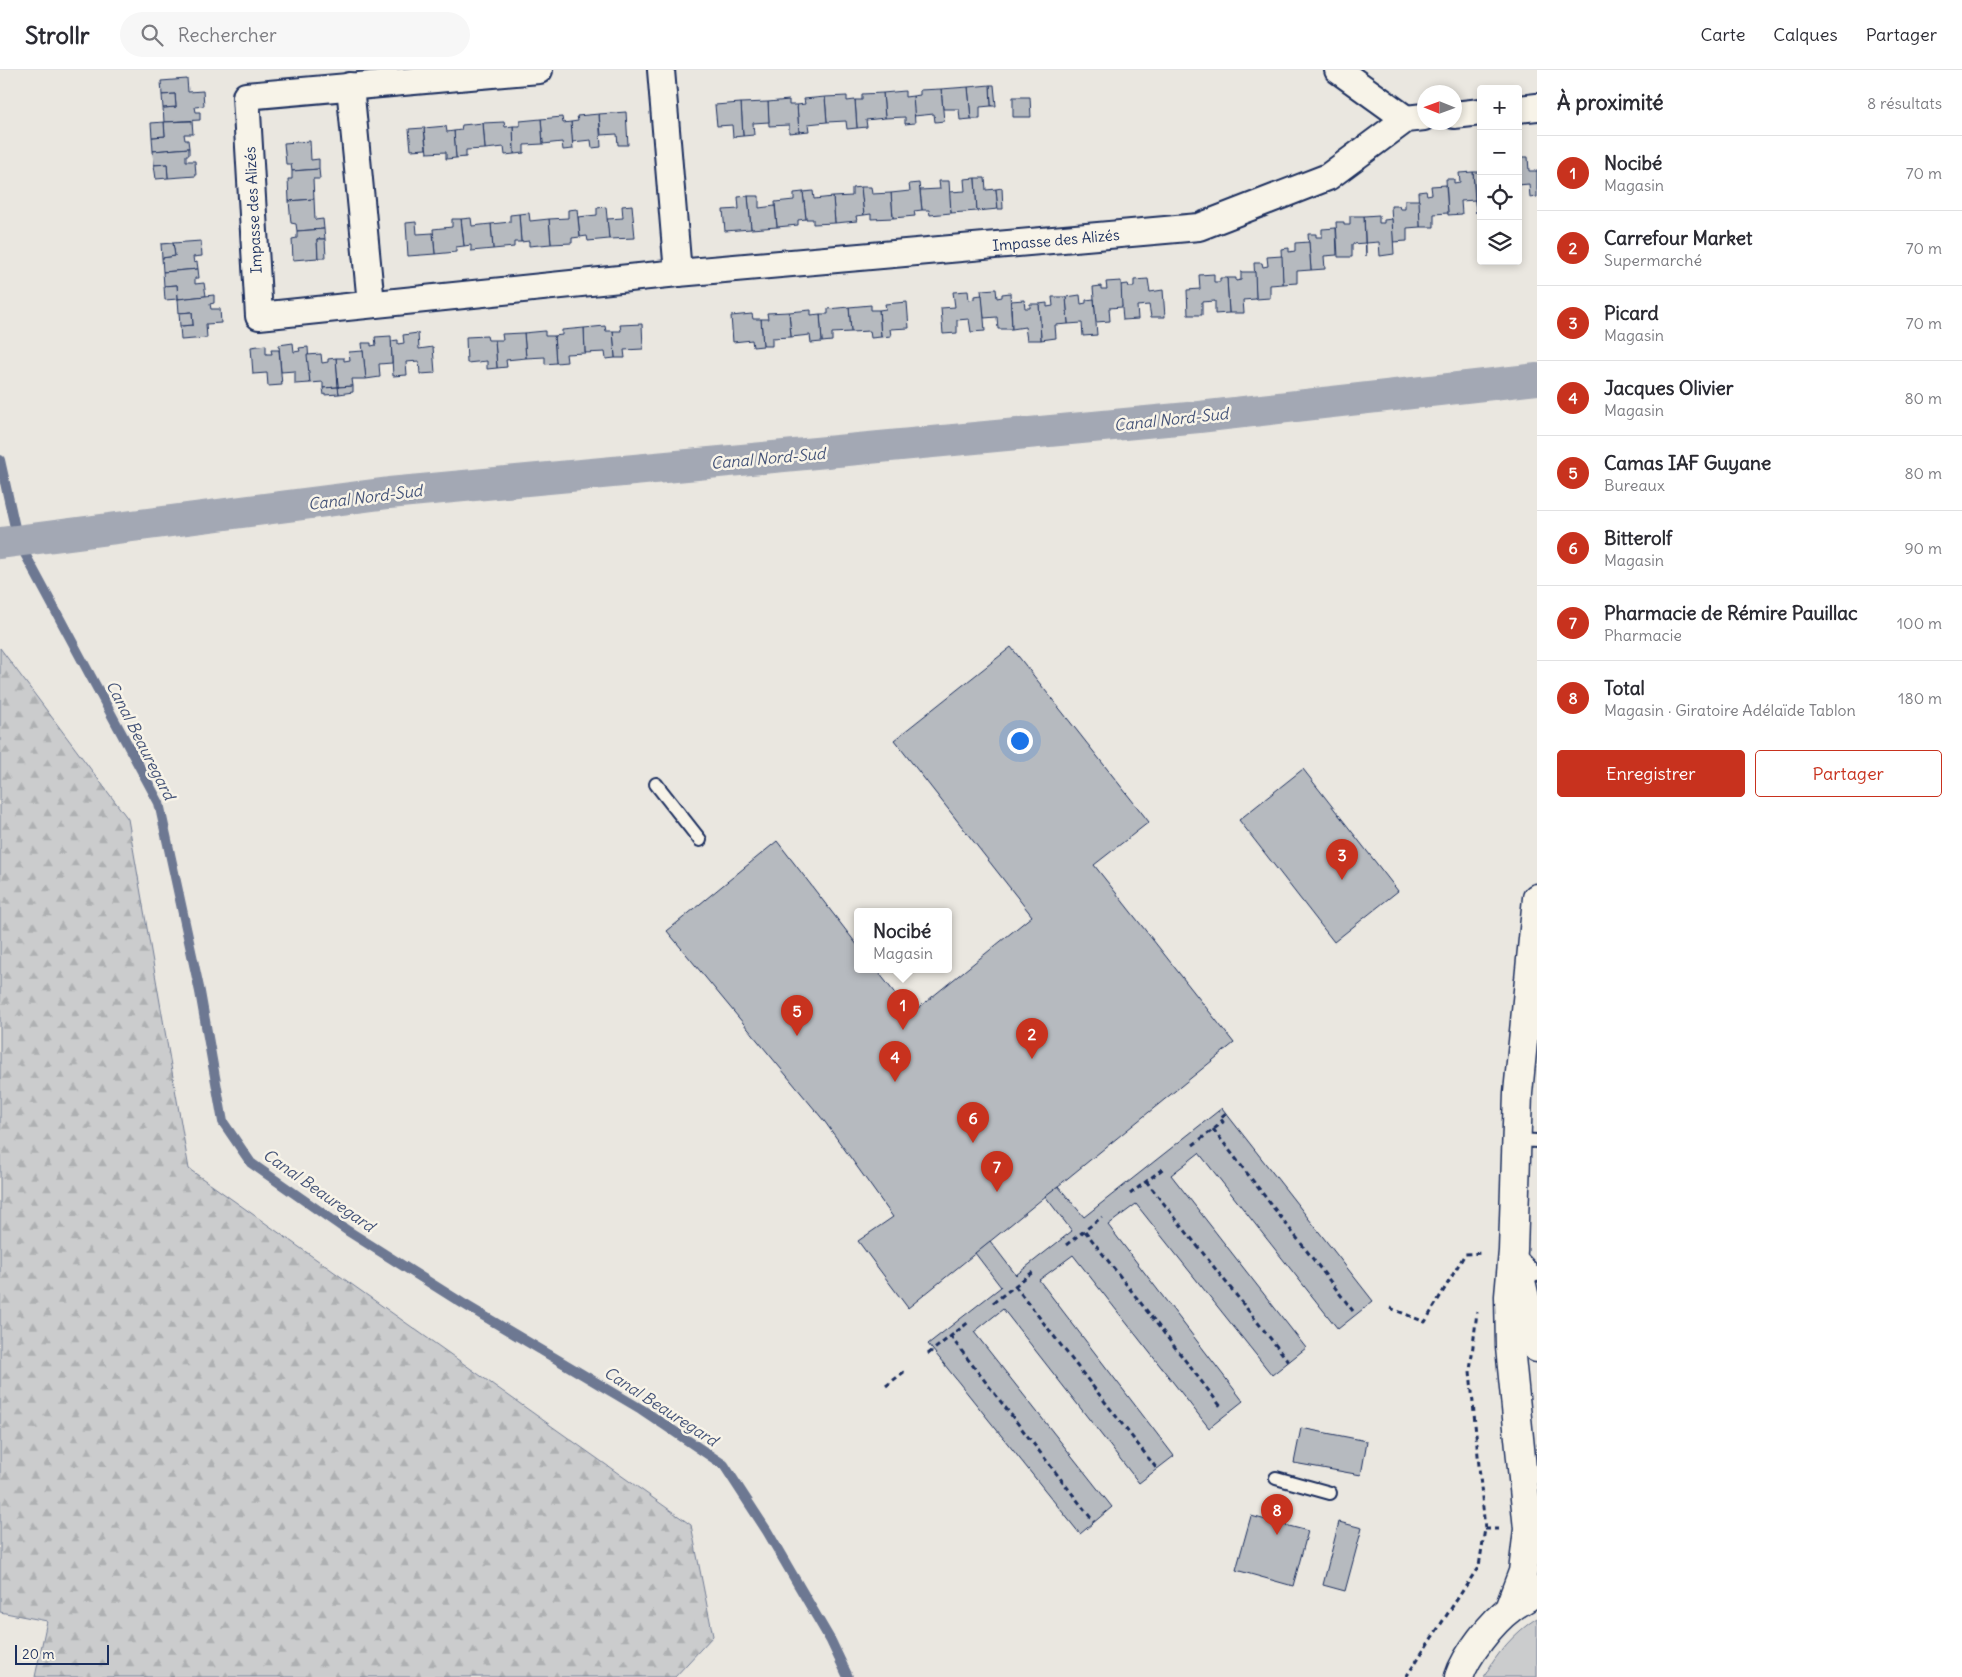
<!DOCTYPE html>
<html lang="fr">
<meta charset="utf-8">
<style>
body{margin:0;font-family:Delius,sans-serif;background:#f7f7f7;color:#2b2b33}
.controls{position:absolute;right:15px;top:15px;display:grid;overflow:hidden;border-radius:5px;box-shadow:0 2px 8px #0003}
.controls button{width:45px;height:45px;display:grid;place-items:center;padding:0;border:0;border-bottom:1px solid #e1e1e2;background:#fff;color:#2b2b33;font:25px sans-serif}
.compass{position:absolute;left:1417px;top:15px;width:45px;height:45px;border-radius:50%;background:#fff;box-shadow:0 2px 8px #0003;rotate:271deg}
.scale{position:absolute;left:15px;bottom:12px;width:94px;box-sizing:border-box;padding-left:5px;border:2px solid #1b2f5e;border-top:0;font-size:14px;line-height:18px;white-space:nowrap;color:#1b2f5e;-webkit-text-stroke:4px #f7f3e8;paint-order:stroke}
.you{position:absolute;left:1019px;top:670px;width:18px;height:18px;margin:-12px;border:4px solid #fff;border-radius:50%;background:#1a73e8;box-shadow:0 0 0 8px #1a73e833}
.badge{display:grid;place-items:center;width:32px;height:32px;border-radius:50%;background:#c8321e;color:#fff;font-size:16px;font-weight:700}
.pin{position:absolute;translate:-50% -41px;filter:drop-shadow(0 1px 2px #0008)}
.pin::after{content:'';position:absolute;top:26px;width:18px;height:15px;background:inherit;clip-path:polygon(0 0,100% 0,50% 100%)}
.popup{position:absolute;left:854px;top:838px;width:98px;height:65px;box-sizing:border-box;display:grid;place-content:center;border-radius:5px;background:#fff;filter:drop-shadow(0 1px 4px #0005);font-size:16px;white-space:nowrap;color:#7c7c81}
.popup b{font-size:19px;color:#2b2b33}
.popup::after{content:'';position:absolute;left:50%;top:100%;margin-left:-10px;border:10px solid transparent;border-top-color:#fff}
.list{margin:0;padding:0;list-style:none}
h2{display:flex;justify-content:space-between;align-items:center;height:65px;margin:0;padding:0 20px;font-size:21px}
h2 small{font-size:16px;font-weight:400;color:#7c7c81}
.list li{display:grid;grid-template-columns:32px 1fr auto;gap:15px;align-items:center;box-sizing:border-box;height:75px;padding:0 20px;border-top:1px solid #e1e1e2}
.list b{display:block;font-size:19px;white-space:nowrap}
.list p{margin:0;font-size:16px;white-space:nowrap;color:#7c7c81}
.list em{font-size:16px;font-style:normal;color:#7c7c81}
.actions{display:flex;gap:10px;padding:15px 20px}
.actions a{flex:1;padding:11px 0;border:1px solid #c8321e;border-radius:5px;text-align:center;font-size:18px;color:#c8321e}
.actions .main{background:#c8321e;color:#fff}
.icon{flex:none;width:28px;height:28px;fill:none;stroke:currentColor;stroke-width:2;stroke-linecap:round;stroke-linejoin:round}
.map{position:relative;flex:none;width:1537px;height:1607px;overflow:hidden}
header{display:flex;align-items:center;gap:30px;box-sizing:border-box;height:70px;padding:0 25px;background:#fff;border-bottom:1px solid #e1e1e2}
header strong{font-size:24px}
nav{display:flex;gap:28px;margin-inline-start:auto;font-size:18px}
.search{width:350px;height:45px;background:#f7f7f7;display:flex;align-items:center;gap:12px;box-sizing:border-box;padding:0 18px;border-radius:28px;color:#7c7c81;font-size:19px}
main{display:flex}
aside{flex:1;background:#fff}
.map>svg:first-child{display:block}
</style>
<header>
<strong>Strollr</strong>
<div class="search"><svg class="icon" aria-label="search" viewBox="0 0 24 24"><circle cx="10" cy="10" r="6"/><path d="M15 15l6 6"/></svg>Rechercher</div>
<nav><a>Carte</a><a>Calques</a><a>Partager</a></nav>
</header>
<main>
<div class="map">
<svg width="1537" height="1607" viewBox="0 0 1537 1607">
<defs>
<pattern id="forest-firs" width="22" height="20" patternUnits="userSpaceOnUse" patternTransform="scale(1.25)"><rect width="22" height="20" fill="#cbcccd"/><path d="M5 1l3.5 6h-7zM16 11l3.5 6h-7z" fill="#aeb0b2"/></pattern>
</defs>
<rect width="100%" height="100%" fill="#eae7e0"/>
<filter id="ink" filterUnits="userSpaceOnUse"><feTurbulence type="fractalNoise" baseFrequency=".02" numOctaves="2"/><feDisplacementMap in="SourceGraphic" scale="10" xChannelSelector="R" yChannelSelector="G"/><feConvolveMatrix kernelMatrix="1 2 1 2 8 2 1 2 1" color-interpolation-filters="sRGB"/></filter>
<g filter="url(#ink)">
<!-- grass -->
<path fill="#cbcccd" stroke="#737e96" d="M1537,1548V1607H1484C1496,1584 1515,1562 1537,1548Z"/>
<!-- forest -->
<path fill="url(#forest-firs)" stroke="#737e96" d="M0,578L128,749L189,1099L691,1455L713,1566L675,1607H35L47,1551L0,1542Z"/>
<g fill="none" stroke-linecap="round" stroke-linejoin="round">
<!-- stream -->
<path stroke="#6d7892" stroke-width="10" d="M0,390L18,471L159,733L200,922L223,1052L251,1093L348,1161L462,1233L641,1339L724,1395L767,1461L831,1571L848,1607"/>
<!-- canal -->
<path stroke="#a3a8b4" stroke-width="32" d="M0,473L389,423L1199,347L1537,309"/>
</g>
<!-- building -->
<g fill="#b6babf" stroke="#1b2f5e">
<path d="M187,9L188,22L203,21L204,36L195,37L196,42H200V50L164,52L163,38L176,37L175,24L162,25L161,11Z"/>
<path d="M990,15H994L996,36H991Z"/>
<path d="M990,15L991,36L980,37V49H971L968,17Z"/>
<path d="M968,17L971,49L960,50L959,39H943L941,19Z"/>
<path d="M941,19L944,51L935,52L934,44L914,46L913,26L920,25V20Z"/>
<path d="M905,21V27L913,26L915,53L905,54V47L885,48L883,23Z"/>
<path d="M883,23L885,48L866,50L867,57L857,58L855,30H862V24Z"/>
<path d="M175,24L176,37L163,38L162,25Z"/>
<path d="M847,26V31L855,30L857,58L847,59L846,51L827,52L825,27Z"/>
<path d="M825,27L827,52L808,54L809,61L799,62L797,35L805,34L804,29Z"/>
<path d="M1013,27H1030L1031,47H1013Z"/>
<path d="M789,30V35H797L799,62L789,63V55L769,56L768,32Z"/>
<path d="M768,32L769,52L753,53L754,65L743,66L741,33Z"/>
<path d="M741,33L743,66L733,67L732,55L717,56L715,35Z"/>
<path d="M626,42L628,75H618L617,64L601,65L599,44Z"/>
<path d="M599,44L601,77L592,78L591,70L572,72L571,52L578,51L577,46Z"/>
<path d="M562,47L563,53L571,52L573,79L563,80L562,72L543,74L541,49Z"/>
<path d="M541,49L543,74L524,75V83L514,84L513,56H520V51Z"/>
<path d="M192,51L193,64H184L185,70H188L189,78L153,81L152,67L165,66L164,52Z"/>
<path d="M164,52L165,66L152,67L151,53Z"/>
<path d="M504,52L505,57L513,56L514,84L505,85L504,77L485,79L483,53Z"/>
<path d="M483,53L485,79L466,80V87L456,88L454,61L461,60L462,55Z"/>
<path d="M446,56L447,62L454,61L456,88L446,89V82L427,83L424,58Z"/>
<path d="M424,58L426,79L411,80L409,59Z"/>
<path d="M310,71L311,90L319,89V99L292,101L291,94H286L284,73Z"/>
<path d="M189,78V85H186V91H195L196,106L168,108L167,94L154,95L153,81Z"/>
<path d="M1518,87H1528L1529,101H1537V127L1530,128L1529,114L1518,115Z"/>
<path d="M167,94L168,108L156,109L154,95Z"/>
<path d="M319,99L320,109H313L314,129L289,131L288,109H292V101Z"/>
<path d="M1473,102H1481V130H1475L1476,143Z"/>
<path d="M1473,102L1475,130L1461,131L1462,144L1448,145L1446,109H1454V113L1460,112L1459,103Z"/>
<path d="M975,108L977,141L951,143L949,122L965,121L964,109Z"/>
<path d="M975,108H985L986,120L996,119L998,139L977,141Z"/>
<path d="M939,111H949L951,143L930,145L929,140H922L920,120L940,119Z"/>
<path d="M919,113L922,140L914,141L915,146L893,148L891,123L910,121L909,114Z"/>
<path d="M1446,115L1448,143L1434,144V157H1420L1418,122L1426,121L1427,125L1432,124L1431,116Z"/>
<path d="M861,117L864,145L856,146L857,151L835,153L833,127L852,126V118Z"/>
<path d="M861,117H871L872,124L891,123L893,148L871,149V144L864,145Z"/>
<path d="M1002,118L1003,139H998L996,119Z"/>
<path d="M813,121L814,129L833,127L835,153L813,154V149H806L803,122Z"/>
<path d="M803,122L806,149L798,150V155L777,157L775,132L794,130V123Z"/>
<path d="M748,126H759V138L775,136L777,157L751,159Z"/>
<path d="M748,126L751,159L725,161L723,140L739,139L738,127Z"/>
<path d="M314,129L315,150L323,149L324,159L297,161L296,154L291,153L289,131Z"/>
<path d="M1405,130H1419L1420,157L1407,158V171L1393,172L1391,136H1399L1400,139H1405Z"/>
<path d="M632,135L635,168L609,169L607,149L623,148L622,136Z"/>
<path d="M606,137L609,169L588,171L587,166L580,167L578,147L597,145V138Z"/>
<path d="M577,139L580,167L572,168V173L551,174L549,149L568,148V140Z"/>
<path d="M529,143L530,151L549,149L551,174L529,176V171L521,172L519,144Z"/>
<path d="M519,144L521,172H514V177L493,179L491,154L510,152V145Z"/>
<path d="M1379,145V153H1384V150L1392,149L1394,184L1380,186L1379,172L1366,173V186L1364,146Z"/>
<path d="M1350,146H1364L1365,173L1352,174V187H1338L1336,152H1344V155H1350Z"/>
<path d="M471,148L472,156L491,154L493,179L471,181V175L464,176L461,149Z"/>
<path d="M452,149H461L464,176L456,177V182L435,184L433,159L452,157Z"/>
<path d="M416,152L417,164L433,163L435,184L408,186L406,153Z"/>
<path d="M1336,158L1337,185L1324,186L1325,199L1311,200L1308,164H1316V167H1322V159Z"/>
<path d="M324,159L325,169H317L318,188L293,190L292,169L297,168V161Z"/>
<path d="M317,169H325L326,188H318Z"/>
<path d="M201,171L202,186L193,187L194,193L197,192L198,199L163,202L162,188L175,186L173,173Z"/>
<path d="M1309,172L1311,200L1297,201V213L1283,214L1281,179L1289,178V182L1295,181V173Z"/>
<path d="M173,173L175,186L162,188L161,174Z"/>
<path d="M1282,186L1283,214L1270,215V228L1256,229L1254,193H1262L1263,197L1268,196L1267,187Z"/>
<path d="M198,199L199,208H195V214L204,213L206,226L178,229L177,215L164,216L163,202Z"/>
<path d="M1241,202H1255L1256,229L1243,230L1244,243H1229L1227,208H1236V211L1241,210Z"/>
<path d="M1214,204V212H1220V208H1227L1229,243L1215,244V231L1202,232V245H1188L1187,220L1200,219L1199,205Z"/>
<path d="M1148,209L1150,222L1163,220L1165,247H1151L1149,235L1137,236L1138,249L1123,250L1120,215L1128,214L1129,217H1134V210Z"/>
<path d="M1121,211L1122,237L1109,238L1110,251L1096,252L1093,217L1101,216V219H1107L1106,212Z"/>
<path d="M177,215L178,229L165,230L164,216Z"/>
<path d="M996,219L997,228L1002,227V224L1010,223L1012,259H998L997,247L984,248L981,220Z"/>
<path d="M968,221L969,230L974,229V226L982,225L985,261L971,262L969,249L957,250V263L943,264L941,238L955,237L953,222Z"/>
<path d="M214,225V233L210,234L211,239H220L221,253L206,254L207,268L181,270L180,256L193,255L192,242L179,243L178,229Z"/>
<path d="M1080,225L1081,234L1086,233V230L1094,229L1097,265L1083,266L1082,253L1068,254L1066,227Z"/>
<path d="M1052,227H1066L1068,254L1055,255L1056,268L1041,270L1039,234L1047,233V237L1053,236Z"/>
<path d="M1024,230L1025,238H1030V234H1039L1041,270H1027L1025,257L1012,259L1011,231Z"/>
<path d="M907,232L909,258L890,259L891,266L881,267L879,240L886,239L885,234Z"/>
<path d="M871,235V240H879L881,267L871,268L870,261L851,262L849,237Z"/>
<path d="M849,237L851,262L832,263V271L822,272L820,244H828V239Z"/>
<path d="M811,240V245L820,244L822,272L811,273L810,265L791,267L789,242Z"/>
<path d="M192,242L193,255L180,256L179,243Z"/>
<path d="M789,242L791,267L772,268V276H763L761,249H768L767,243Z"/>
<path d="M752,244L753,249H761L763,276L753,277L752,270L733,272L731,246Z"/>
<path d="M642,254L643,279L624,280L625,288H615L613,261H621L620,255Z"/>
<path d="M605,256L606,261H613L615,288L606,289L605,282L585,283L584,258Z"/>
<path d="M584,258L585,283L566,284L567,292L556,293L554,266L562,265V260Z"/>
<path d="M545,261V266H554L556,293L545,294V287L526,288L524,263Z"/>
<path d="M418,263L419,279L433,277L435,303L420,304L419,291L406,292L407,305L393,306L391,271L398,270V274L404,273L403,265Z"/>
<path d="M524,263L526,288L506,290L507,297L497,298L495,270H503L502,264Z"/>
<path d="M391,266L392,293L379,294L380,307L366,309L362,273H371V276L376,275L375,267Z"/>
<path d="M487,266L488,270H495L497,298L487,299V291L467,293L466,267Z"/>
<path d="M293,273L294,282L300,281L299,278L308,277L310,313L295,314V301L281,302L279,275Z"/>
<path d="M266,275V284H272L271,280H279L282,315L268,316L267,303L253,304L251,277Z"/>
<path d="M363,281L366,309H352L353,316L338,317L336,288H344V291L350,290L349,282Z"/>
<path d="M321,284L322,293L328,292V289L336,288L338,317L323,318V312L310,313L307,285Z"/>
<path d="M353,316V322L339,324L338,317Z"/>
<path d="M338,317L339,324L324,325L323,318Z"/>
<path d="M1011,577L1149,752L1094,795L1234,973L908,1238L858,1171L893,1147L825,1052L667,861L777,771L858,876V899H876L911,944L1032,846L894,670Z"/>
<path d="M1303,699L1398,821L1334,872L1239,750Z"/>
<path d="M1222,1038L1373,1231L1338,1259L1199,1083L1171,1105L1306,1278L1272,1305L1136,1134L1108,1155L1243,1331L1209,1358L1073,1185L1039,1210L1174,1386L1139,1413L1003,1239L974,1262L1112,1437L1080,1464L928,1274L1001,1217L975,1183L990,1171L1016,1205L1072,1161L1045,1126L1058,1116L1084,1147Z"/>
<path d="M1301,1358L1367,1371L1361,1405L1294,1393Z"/>
<path d="M1251,1446L1308,1461L1293,1516L1236,1500Z"/>
<path d="M1339,1452L1362,1458L1345,1521L1323,1515Z"/>
</g>
<g fill="none" stroke-linecap="round" stroke-linejoin="round">
<defs>
<g id="lane">
<path d="M656,714L700,770"/>
<path d="M1516,1070L1537,1071"/>
<path d="M1515,1182L1537,1205"/>
<path d="M1276,1408L1330,1423"/>
</g>
<g id="street">
<path d="M539,0L246,26L259,246L678,203L1199,157L1328,107L1406,49L1424,47"/>
<path d="M661,0L678,203"/>
<path d="M1338,0L1406,49"/>
<path d="M350,16L371,234"/>
<path d="M1518,39L1537,37"/>
<path d="M1454,45L1481,42"/>
</g>
<g id="secondary">
<path d="M1520,1207L1537,1278"/>
<path d="M1509,1539L1523,1502L1528,1459L1510,1277L1509,1226L1513,1181L1518,1023L1537,828"/>
</g>
<path id="primary" d="M1459,1607C1466,1585 1492,1552 1511,1538C1519,1532 1528,1527 1537,1521"/>
</defs>
<!-- lane casing -->
<use href="#lane" stroke="#1b2f5e" stroke-width="16"/>
<!-- street casing -->
<use href="#street" stroke="#1b2f5e" stroke-width="30"/>
<!-- secondary casing -->
<use href="#secondary" stroke="#1b2f5e" stroke-width="31"/>
<!-- primary casing -->
<use href="#primary" stroke="#1b2f5e" stroke-width="31"/>
<!-- path -->
<g stroke="#1b2f5e" stroke-width="3" stroke-dasharray="5 4" stroke-linecap="butt">
<path d="M1213,1059L1353,1241"/>
<path d="M1193,1075L1223,1052L1220,1048L1226,1043"/>
<path d="M1146,1111L1289,1292"/>
<path d="M1130,1124L1165,1097"/>
<path d="M1085,1161L1222,1338"/>
<path d="M1066,1175L1102,1147"/>
<path d="M1015,1216L1157,1399"/>
<path d="M993,1233L1034,1201"/>
<path d="M1390,1238L1425,1252L1465,1184L1483,1183"/>
<path d="M950,1266L1094,1452"/>
<path d="M928,1284L970,1251"/>
<path d="M886,1316L905,1301"/>
<path d="M1485,1459H1499"/>
<path d="M1406,1607L1479,1496L1485,1459L1470,1301L1477,1242"/>
</g>
<!-- lane -->
<use href="#lane" stroke="#f7f3e8" stroke-width="12"/>
<!-- street -->
<use href="#street" stroke="#f7f3e8" stroke-width="26"/>
<!-- secondary -->
<use href="#secondary" stroke="#f7f3e8" stroke-width="28"/>
<!-- primary -->
<use href="#primary" stroke="#f7f3e8" stroke-width="28"/>
</g>
</g>
<g text-anchor="middle" dominant-baseline="central" stroke-width="5" stroke-linejoin="round" paint-order="stroke">
<!-- street labels -->
<g font-size="15" fill="#1b2f5e" stroke="#f7f3e8">
<text transform="translate(253 140) rotate(-93)">Impasse des Alizés</text>
<text transform="translate(1056 170) rotate(-5)">Impasse des Alizés</text>
</g>
<!-- water labels -->
<g font-size="16" font-style="italic" fill="#445378" stroke="#f7f3e8">
<text transform="translate(1171 349) rotate(-6)">Canal Nord-Sud</text>
<text transform="translate(768 388) rotate(-5)">Canal Nord-Sud</text>
<text transform="translate(365 427) rotate(-7)">Canal Nord-Sud</text>
<text transform="translate(141 670) rotate(63)">Canal Beauregard</text>
<text transform="translate(319 1120) rotate(35)">Canal Beauregard</text>
<text transform="translate(661 1336) rotate(33)">Canal Beauregard</text>
</g>
</g>
</svg>
<div class="controls">
<button>+</button>
<button>−</button>
<button><svg class="icon" aria-label="locate" viewBox="0 0 24 24"><circle cx="12" cy="12" r="6"/><path d="M12 2v4M12 18v4M2 12h4M18 12h4"/></svg></button>
<button><svg class="icon" aria-label="layers" viewBox="0 0 24 24"><path d="M12 4l9 5-9 5-9-5zM3 14l9 5 9-5"/></svg></button>
</div>
<svg class="compass" viewBox="-18 -18 36 36"><path d="M0-13l5 13h-10z" fill="#e53935"/><path d="M0 13l5-13h-10z" fill="#7c7c81"/></svg>
<div class="scale">20 m</div>
<div class="you"></div>
<div class="pin badge" style="left:903px;top:960px">1</div>
<div class="popup"><b>Nocibé</b>Magasin</div>
<div class="pin badge" style="left:1032px;top:989px">2</div>
<div class="pin badge" style="left:1342px;top:810px">3</div>
<div class="pin badge" style="left:895px;top:1012px">4</div>
<div class="pin badge" style="left:797px;top:966px">5</div>
<div class="pin badge" style="left:973px;top:1073px">6</div>
<div class="pin badge" style="left:997px;top:1122px">7</div>
<div class="pin badge" style="left:1277px;top:1465px">8</div>
</div>
<aside>
<h2>À proximité<small>8 résultats</small></h2>
<ul class="list">
<li><span class="badge">1</span><div><b>Nocibé</b><p>Magasin</p></div><em>70 m</em></li>
<li><span class="badge">2</span><div><b>Carrefour Market</b><p>Supermarché</p></div><em>70 m</em></li>
<li><span class="badge">3</span><div><b>Picard</b><p>Magasin</p></div><em>70 m</em></li>
<li><span class="badge">4</span><div><b>Jacques Olivier</b><p>Magasin</p></div><em>80 m</em></li>
<li><span class="badge">5</span><div><b>Camas IAF Guyane</b><p>Bureaux</p></div><em>80 m</em></li>
<li><span class="badge">6</span><div><b>Bitterolf</b><p>Magasin</p></div><em>90 m</em></li>
<li><span class="badge">7</span><div><b>Pharmacie de Rémire Pauillac</b><p>Pharmacie</p></div><em>100 m</em></li>
<li><span class="badge">8</span><div><b>Total</b><p>Magasin · Giratoire Adélaïde Tablon</p></div><em>180 m</em></li>
</ul>
<div class="actions"><a class="main">Enregistrer</a><a>Partager</a></div>
</aside>
</main>
